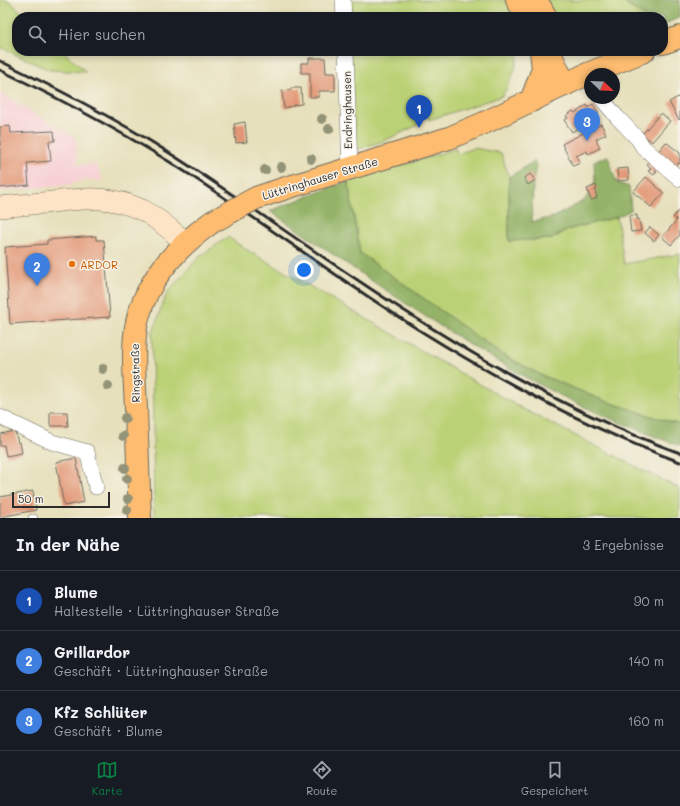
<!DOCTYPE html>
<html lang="de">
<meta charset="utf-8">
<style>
body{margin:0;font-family:Mali,sans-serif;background:#20242c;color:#f1f3f6}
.compass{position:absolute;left:584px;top:68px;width:36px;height:36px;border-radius:50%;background:#171b24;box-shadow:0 2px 6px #0003;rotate:113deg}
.scale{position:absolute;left:12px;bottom:10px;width:98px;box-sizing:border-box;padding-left:4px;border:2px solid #2b2b2b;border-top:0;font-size:11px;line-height:14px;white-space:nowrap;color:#2b2b2b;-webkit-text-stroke:3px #f7f3e8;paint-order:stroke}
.you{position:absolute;left:304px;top:270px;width:14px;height:14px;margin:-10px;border:3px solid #fff;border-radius:50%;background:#1a73e8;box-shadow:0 0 0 6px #1a73e833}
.badge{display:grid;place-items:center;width:26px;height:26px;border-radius:50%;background:#0b8043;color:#fff;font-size:13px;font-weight:700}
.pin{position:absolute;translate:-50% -33px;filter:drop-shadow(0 1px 2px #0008)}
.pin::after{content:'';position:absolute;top:21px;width:14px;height:12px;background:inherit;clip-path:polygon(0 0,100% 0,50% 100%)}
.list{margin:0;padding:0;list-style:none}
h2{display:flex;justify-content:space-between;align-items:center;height:52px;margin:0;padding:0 16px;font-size:17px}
h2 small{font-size:13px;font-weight:400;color:#9ea1a6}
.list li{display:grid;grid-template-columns:26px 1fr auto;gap:12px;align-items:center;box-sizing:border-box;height:60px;padding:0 16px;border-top:1px solid #363941}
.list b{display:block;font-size:15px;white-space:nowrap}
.list p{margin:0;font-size:13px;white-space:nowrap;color:#9ea1a6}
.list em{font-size:13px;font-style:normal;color:#9ea1a6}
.icon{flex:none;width:22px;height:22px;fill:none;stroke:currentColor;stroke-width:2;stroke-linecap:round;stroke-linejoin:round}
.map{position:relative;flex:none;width:680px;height:518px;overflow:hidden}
.search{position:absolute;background:#171b24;box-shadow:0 2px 6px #0003;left:12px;right:12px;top:12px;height:44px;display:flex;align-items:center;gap:10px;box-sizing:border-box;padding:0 14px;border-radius:16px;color:#9ea1a6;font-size:15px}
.sheet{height:232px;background:#171b24}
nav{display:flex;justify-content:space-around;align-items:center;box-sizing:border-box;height:56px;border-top:1px solid #363941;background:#171b24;font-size:11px;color:#9ea1a6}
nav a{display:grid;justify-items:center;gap:2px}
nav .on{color:#0b8043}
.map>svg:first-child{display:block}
</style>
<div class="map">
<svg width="680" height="518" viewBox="0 0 680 518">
<rect width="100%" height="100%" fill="#f7f3e8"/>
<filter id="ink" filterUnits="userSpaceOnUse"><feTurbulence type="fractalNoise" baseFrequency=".025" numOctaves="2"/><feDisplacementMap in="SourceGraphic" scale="8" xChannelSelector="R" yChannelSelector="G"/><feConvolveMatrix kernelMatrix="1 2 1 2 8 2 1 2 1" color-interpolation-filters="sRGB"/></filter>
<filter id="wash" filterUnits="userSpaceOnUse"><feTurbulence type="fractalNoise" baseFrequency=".012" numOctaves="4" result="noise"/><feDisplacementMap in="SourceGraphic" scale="16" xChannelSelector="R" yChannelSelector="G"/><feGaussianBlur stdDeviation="0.9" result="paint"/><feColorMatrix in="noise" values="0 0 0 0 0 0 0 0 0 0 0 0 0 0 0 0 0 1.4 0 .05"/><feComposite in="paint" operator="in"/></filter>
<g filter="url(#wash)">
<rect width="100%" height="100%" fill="#e7e0bc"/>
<!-- built -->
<path fill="#f7cfd4" d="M0,93L76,138L77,165L96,164L103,181L86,180L67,185L0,191Z"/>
<!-- green -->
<g fill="#bbd176" stroke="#737e50">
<path d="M0,0H8L27,17H17V51H63L86,72L49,70L0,47Z"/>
<path d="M348,0H506L517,17H349Z"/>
<path d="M542,0H623L628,6L647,17H554Z"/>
<path d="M350,51H518C518,66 510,83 502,96L429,120L428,116L417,121L418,125L384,141L355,150Z"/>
<path d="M474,148L501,153L509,177V241L552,239L567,230L617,217L624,264L680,254V425L605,401L541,375L503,355L360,253L348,181L413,162L451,150L456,149L457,154Z"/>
<path d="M228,237L247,250L521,408L680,489V518H154L152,334L167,293L199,257Z"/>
</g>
<!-- forest -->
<g fill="#94b367" stroke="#606f49">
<path d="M623,0H680V17L663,25V17H647L628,6Z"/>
<path d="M608,156L616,182L629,187L631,210L617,217L567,230L552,239L509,241V177L534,161L537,169L533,180L532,222L554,217L585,200L595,182L594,161Z"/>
<path d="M348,181L360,253L503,355L541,375L605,401L680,425V446C620,424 560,398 504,365C424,318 347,264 270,211Z"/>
</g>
<g id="blocks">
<!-- building -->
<g fill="#e29675">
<path d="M309,58H325L326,73H335V91H319V97H310V73H301V63H309Z"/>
<path d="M291,88H301L302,104L293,105V106L284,108L282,91L291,90Z"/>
<path d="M680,96V119L679,120L669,102Z"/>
<path d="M593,104L599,114L587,122L588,124L586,126L585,124L572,132L564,120L568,118L566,116L573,111L575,113L587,105L588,108Z"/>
<path d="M661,113L670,121L652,142L642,134Z"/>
<path d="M245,122L247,142L236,143L234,124Z"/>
<path d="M601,124L606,134L596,139L600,148L588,154L587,151L576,156L580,163L573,166L562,144Z"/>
<path d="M10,126L11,133L54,131L55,141H49L51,161L27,163L29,185L0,188V127Z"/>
<path d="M666,142L680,153V164L678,163L673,168L656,154Z"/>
<path d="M651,159L660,166L655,171L657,172L654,175L648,171L651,168L647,164Z"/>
<path d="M628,168L629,180L618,181L617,169Z"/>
<path d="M530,174L535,180L528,185L524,178Z"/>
<path d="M646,177L664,193L651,207L633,192Z"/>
<path d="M596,185L597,189L595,190L597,198L591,200L587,189Z"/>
<path d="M680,209V235L671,245L662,237L677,220L673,217Z"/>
<path d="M637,215V219H639L641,231L631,232L629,216Z"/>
<path d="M650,227L659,235L654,241L645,233Z"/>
<path d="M96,236V240H104L110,317L10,324L5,247L47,244V240Z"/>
<path d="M50,412H67L68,426H50Z"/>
<path d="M15,431L18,443L20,442L22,453L6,456L4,445L0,446V434Z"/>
<path d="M76,458L84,502L64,506L56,462Z"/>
<path d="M33,491L36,510L0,517V497Z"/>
</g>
</g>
</g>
<g filter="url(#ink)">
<use href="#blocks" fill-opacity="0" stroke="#6d6a5e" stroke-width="1"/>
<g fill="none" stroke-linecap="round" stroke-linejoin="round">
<defs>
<path id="lane" d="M32,518H34"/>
<g id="street">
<path d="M343,0L344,17"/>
<path d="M346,51L350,169"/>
<path d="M601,98L617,117L638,139L643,147L680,179"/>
<path d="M0,417L52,442L87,452L96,487"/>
</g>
<path id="secondary" d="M0,207C17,205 35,204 52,202C85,198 110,195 142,210C158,218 172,231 186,243"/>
<g id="primary">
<path d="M663,43L680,37"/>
<path d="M286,188L449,138L482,124L585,75L644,51"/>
<path d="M140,518C139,482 137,445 136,409C135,382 132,354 136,327C144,282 177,247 212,222"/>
</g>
<g id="highway">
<path d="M517,0L527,17"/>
<path d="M536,0L546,17"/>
<path d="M549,51L565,85"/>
<path d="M632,51L642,52"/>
<path d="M531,101L543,69L541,51"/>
</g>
</defs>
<!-- lane casing -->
<use href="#lane" stroke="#6d6a5e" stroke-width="8"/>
<!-- street casing -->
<use href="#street" stroke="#6d6a5e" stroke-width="16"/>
<!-- secondary casing -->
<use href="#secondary" stroke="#6d6a5e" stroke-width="22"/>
<!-- primary casing -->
<use href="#primary" stroke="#6d6a5e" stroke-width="24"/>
<!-- highway casing -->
<use href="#highway" stroke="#6d6a5e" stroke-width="24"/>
<!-- lane -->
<use href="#lane" stroke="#fff" stroke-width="7"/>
<!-- street -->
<use href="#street" stroke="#fff" stroke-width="15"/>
<!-- secondary -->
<use href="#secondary" stroke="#fee4c6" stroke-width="21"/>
<!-- primary -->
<use href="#primary" stroke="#fdbc70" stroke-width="22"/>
<!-- highway -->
<use href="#highway" stroke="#fdbc70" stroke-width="22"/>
<!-- rail -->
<g stroke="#2b2b2b" stroke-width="3">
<path d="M0,61C50,85 99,110 147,139C216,181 282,230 350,275C454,345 562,410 680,453"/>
<path d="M0,70C64,101 127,134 187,173C265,224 340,280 419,330C501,381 589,429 680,462"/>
</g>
<defs>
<path id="primary-bridge" d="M212,222L256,198L286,188"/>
</defs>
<!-- primary-bridge casing -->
<use href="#primary-bridge" stroke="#6d6a5e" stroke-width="24" stroke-linecap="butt"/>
<!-- primary-bridge -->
<use href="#primary-bridge" stroke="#fdbc70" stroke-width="22"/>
</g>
<!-- trees -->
<g fill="#939377">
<circle cx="322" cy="119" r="5"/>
<circle cx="329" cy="129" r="5"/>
<circle cx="311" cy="159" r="5"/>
<circle cx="281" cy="167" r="5"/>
<circle cx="265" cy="170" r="5"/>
<circle cx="103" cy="369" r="5"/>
<circle cx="108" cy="386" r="5"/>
<circle cx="125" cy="418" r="5"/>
<circle cx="123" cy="436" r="5"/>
<circle cx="125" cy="468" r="5"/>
<circle cx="127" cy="479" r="5"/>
<circle cx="128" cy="499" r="5"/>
<circle cx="127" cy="510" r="5"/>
</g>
</g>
<!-- markers -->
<circle fill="#e8710a" stroke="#f7f3e8" stroke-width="1.5" cx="72" cy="264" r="4"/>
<g text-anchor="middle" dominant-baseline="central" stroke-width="3" stroke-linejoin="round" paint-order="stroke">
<!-- street labels -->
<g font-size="11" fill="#2b2b2b" stroke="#f7f3e8">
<text transform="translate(347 110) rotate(-91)">Endringhausen</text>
<text transform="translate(320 178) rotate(-17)">Lüttringhauser Straße</text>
<text transform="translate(135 373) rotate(-91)">Ringstraße</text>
</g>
<!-- food labels -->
<g font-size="11" fill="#c56008" stroke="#f7f3e8" text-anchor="start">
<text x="80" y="264">ARDOR</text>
</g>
</g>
</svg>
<svg class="compass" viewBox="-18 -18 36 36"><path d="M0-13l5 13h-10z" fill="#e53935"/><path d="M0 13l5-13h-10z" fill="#9ea1a6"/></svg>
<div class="scale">50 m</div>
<div class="you"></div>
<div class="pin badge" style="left:419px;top:128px;background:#1a4fb4">1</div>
<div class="pin badge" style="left:37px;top:286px;background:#3f7fe0">2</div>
<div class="pin badge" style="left:587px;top:141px;background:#3f7fe0">3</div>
<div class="search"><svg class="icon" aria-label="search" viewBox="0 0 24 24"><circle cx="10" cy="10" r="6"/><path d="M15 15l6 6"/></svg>Hier suchen</div>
</div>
<section class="sheet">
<h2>In der Nähe<small>3 Ergebnisse</small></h2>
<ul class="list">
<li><span class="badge" style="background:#1a4fb4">1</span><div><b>Blume</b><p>Haltestelle · Lüttringhauser Straße</p></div><em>90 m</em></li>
<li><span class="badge" style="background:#3f7fe0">2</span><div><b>Grillardor</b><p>Geschäft · Lüttringhauser Straße</p></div><em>140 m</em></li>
<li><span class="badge" style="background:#3f7fe0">3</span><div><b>Kfz Schlüter</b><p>Geschäft · Blume</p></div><em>160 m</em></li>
</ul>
</section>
<nav>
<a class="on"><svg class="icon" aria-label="map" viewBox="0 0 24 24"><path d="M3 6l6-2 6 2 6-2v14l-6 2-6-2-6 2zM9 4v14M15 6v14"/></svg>Karte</a>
<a><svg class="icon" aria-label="directions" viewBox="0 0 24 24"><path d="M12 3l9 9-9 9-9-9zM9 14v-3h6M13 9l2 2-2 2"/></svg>Route</a>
<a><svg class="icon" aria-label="saved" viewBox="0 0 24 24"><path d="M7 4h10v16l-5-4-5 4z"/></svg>Gespeichert</a>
</nav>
